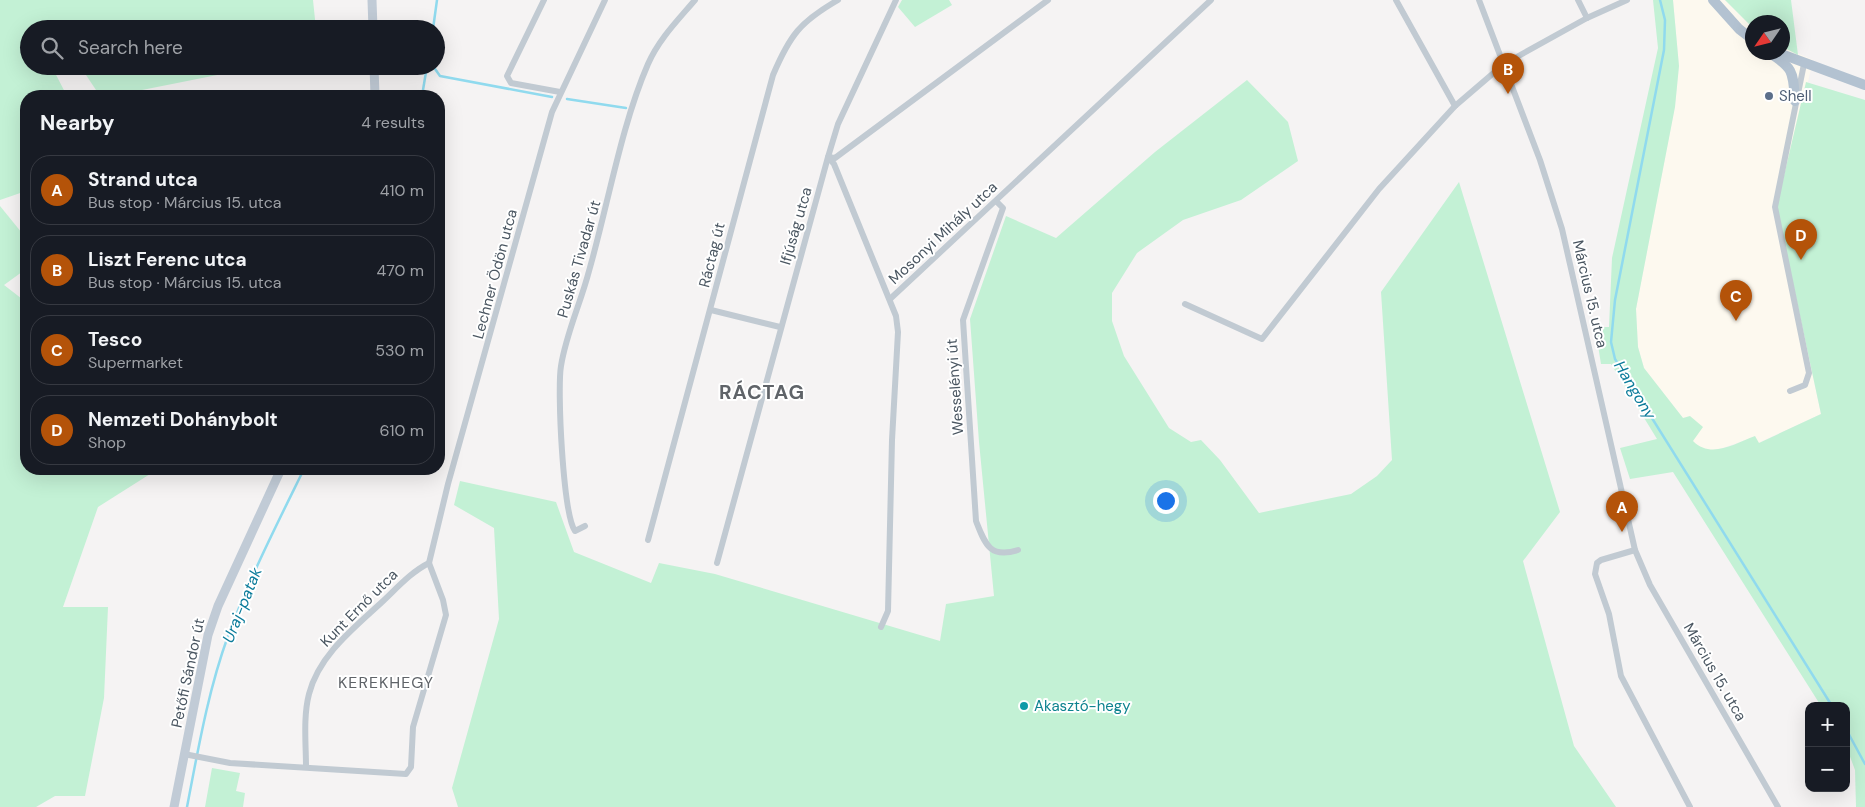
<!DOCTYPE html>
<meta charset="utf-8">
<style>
body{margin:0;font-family:"DM Sans",sans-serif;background:#242831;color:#f1f3f6}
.controls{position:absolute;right:15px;bottom:15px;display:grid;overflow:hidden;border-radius:10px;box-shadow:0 5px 20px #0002}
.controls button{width:45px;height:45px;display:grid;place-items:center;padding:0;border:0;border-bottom:1px solid #363941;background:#171b24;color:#f1f3f6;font:25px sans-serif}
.compass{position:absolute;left:1745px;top:15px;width:45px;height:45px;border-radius:50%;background:#171b24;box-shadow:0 5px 20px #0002;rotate:235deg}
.you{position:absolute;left:1165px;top:500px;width:18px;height:18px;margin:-12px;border:4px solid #fff;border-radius:50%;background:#1a73e8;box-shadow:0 0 0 8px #1a73e833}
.badge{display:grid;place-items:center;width:32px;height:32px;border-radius:50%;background:#b45309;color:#fff;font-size:16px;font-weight:700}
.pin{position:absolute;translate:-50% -41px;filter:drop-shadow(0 1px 2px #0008)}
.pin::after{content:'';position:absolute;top:26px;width:18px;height:15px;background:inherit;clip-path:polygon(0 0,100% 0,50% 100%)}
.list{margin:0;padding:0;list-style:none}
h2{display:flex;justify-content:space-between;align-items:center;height:65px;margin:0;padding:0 20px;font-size:21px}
h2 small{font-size:16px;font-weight:400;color:#9ea1a6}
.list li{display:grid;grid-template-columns:32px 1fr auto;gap:15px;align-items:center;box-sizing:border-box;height:70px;margin:0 10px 10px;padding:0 10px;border:1px solid #363941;border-radius:20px}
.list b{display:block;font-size:19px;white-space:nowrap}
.list p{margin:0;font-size:16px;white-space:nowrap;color:#9ea1a6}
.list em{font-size:16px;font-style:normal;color:#9ea1a6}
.icon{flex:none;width:28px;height:28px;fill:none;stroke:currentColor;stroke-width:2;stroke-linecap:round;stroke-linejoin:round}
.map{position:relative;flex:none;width:1865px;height:807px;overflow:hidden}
.search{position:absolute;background:#171b24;box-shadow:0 5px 20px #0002;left:20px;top:20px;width:425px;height:55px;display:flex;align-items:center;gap:12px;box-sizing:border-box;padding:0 18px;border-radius:28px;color:#9ea1a6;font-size:19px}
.panel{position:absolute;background:#171b24;box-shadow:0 5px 20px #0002;left:20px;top:90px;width:425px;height:385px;border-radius:20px}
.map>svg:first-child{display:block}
</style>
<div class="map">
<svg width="1865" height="807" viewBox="0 0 1865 807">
<rect width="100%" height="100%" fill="#f5f3f3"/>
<!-- commercial -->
<path fill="#fdf9ef" d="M1673,0H1725L1752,27V52H1782L1783,47L1813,60L1778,213L1821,414L1758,443L1754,437L1714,451L1701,449L1693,442L1683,418L1644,368L1638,347L1636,309L1675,106L1679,66Z"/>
<!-- green -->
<g fill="#c3f1d5">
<path d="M0,0H313L316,29H29V66H61L54,71L67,96H26V191L0,200Z"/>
<path d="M902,0H949L952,5L915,27L898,7Z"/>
<path d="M1653,0H1673L1679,66L1675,107L1636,309L1638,347L1644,368L1683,418L1690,416L1703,427L1693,441C1711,459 1734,444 1755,436L1759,443L1821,414L1778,213V201L1806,82L1865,100V807H1856L1855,770L1846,746V706H1821L1673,472L1630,479L1620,448L1657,439L1611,364H1601L1595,327H1609L1612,258L1658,48Z"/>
<path d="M1725,0H1791L1798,55L1783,47L1782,22H1752V27Z"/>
<path d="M80,66H262L112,96H100Z"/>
<path d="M1247,80L1288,122L1298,161L1241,200L1183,220L1137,253L1112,293V321L1124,356L1169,428L1191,442L1201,440L1220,460L1259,513L1351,494L1377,476L1392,460L1381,292L1459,182L1560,512L1523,561L1574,746L1616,807H458L452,788L499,619L494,528L454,505L460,481L556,502L574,552L651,583L659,563L715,574L940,641L946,604L994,596L979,442L970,319L1006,216L1056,238L1155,152Z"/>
<path d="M0,206L26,238V269L4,285L26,302V469H158L98,507L63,607H108L104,698L85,796H55L36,807H0Z"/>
<path d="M212,768L240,773L236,791L245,793L243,807H205Z"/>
</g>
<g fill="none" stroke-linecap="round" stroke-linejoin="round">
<!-- stream -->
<g stroke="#90daee" stroke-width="2.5">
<path d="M1660,0L1665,20L1664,50L1615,300L1611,342L1615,359L1832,706"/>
<path d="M433,29L437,0"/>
<path d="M433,66L440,76L552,97"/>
<path d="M422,96L427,66"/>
<path d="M567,99L626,108"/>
<path d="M1846,729L1865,764"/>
<path d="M187,807C198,750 208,691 228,636C249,579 277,524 304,469"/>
</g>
<!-- street -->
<g stroke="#c1cad2" stroke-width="6">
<path d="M544,0L507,76L511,83L560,92"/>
<path d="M1396,0L1455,106"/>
<path d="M1479,0L1540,160L1562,229L1635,550L1650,585L1778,807"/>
<path d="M1578,0L1587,18"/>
<path d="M996,201L1003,208L963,320L976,521C985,544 990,559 1018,550"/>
<path d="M890,299L1211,0"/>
<path d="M1185,304L1262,339L1379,189L1455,106L1504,64L1587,18L1627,0"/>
<path d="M711,310L780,327"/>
<path d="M1790,391L1805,385L1809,373L1775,207L1804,64"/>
<path d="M585,526L575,531C563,514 557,389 561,366C566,334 581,302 589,271C608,205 621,126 648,64C659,39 678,20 695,0"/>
<path d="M648,540L773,75C790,35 800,22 838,0"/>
<path d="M1635,550L1601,560L1597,563L1595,574L1609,614L1621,676L1690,807"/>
<path d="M429,563L448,484L552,112L605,0"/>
<path d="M717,563L828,157L835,158L1048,0"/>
<path d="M881,627L888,611L892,440L898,332L896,316L834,164L828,157L838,124L896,0"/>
<path d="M184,754L230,763L406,774L411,767L413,727L446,615L443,600L429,563"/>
<path d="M306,767C306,744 303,717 309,694C319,655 354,628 382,602C397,588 411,572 429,563"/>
</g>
<!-- secondary -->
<g stroke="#c1cbd6" stroke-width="9">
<path d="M372,0L373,29"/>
<path d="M374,66L375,96"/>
<path d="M174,807L208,635L218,606L281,469"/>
</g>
<!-- primary -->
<g stroke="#b3c2d1" stroke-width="10">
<path d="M1713,0L1739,29L1752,39"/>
<path d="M1768,52C1794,68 1793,72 1795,101"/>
<path d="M1776,52L1865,85"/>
</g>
</g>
<!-- markers -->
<circle fill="#5c6f8a" stroke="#fff" stroke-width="2" cx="1769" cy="96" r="5"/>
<circle fill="#0f9aa8" stroke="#fff" stroke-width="2" cx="1024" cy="706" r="5"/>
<g text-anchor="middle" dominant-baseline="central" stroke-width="4" stroke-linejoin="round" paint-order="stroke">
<!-- service labels -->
<g font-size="15" fill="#4e5e75" stroke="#fff" text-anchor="start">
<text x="1779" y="96">Shell</text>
</g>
<!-- street labels -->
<g font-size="15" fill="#4a5661" stroke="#fff">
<text transform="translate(796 226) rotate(-74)">Ifjúság utca</text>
<text transform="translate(943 233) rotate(-43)">Mosonyi Mihály utca</text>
<text transform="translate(712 255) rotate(-76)">Ráctag út</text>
<text transform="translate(579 259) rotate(-74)">Puskás Tivadar út</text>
<text transform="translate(495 274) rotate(-75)">Lechner Ödön utca</text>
<text transform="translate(1590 294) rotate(77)">Március 15. utca</text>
<text transform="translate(955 387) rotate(-94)">Wesselényi út</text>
<text transform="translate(359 608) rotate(-45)">Kunt Ernő utca</text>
<text transform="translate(1715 672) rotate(60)">Március 15. utca</text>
<text transform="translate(188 673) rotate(-78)">Petőfi Sándor út</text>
</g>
<!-- culture labels -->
<g font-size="15" fill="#0d838f" stroke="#fff" text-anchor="start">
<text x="1034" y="706">Akasztó-hegy</text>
</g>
<!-- water labels -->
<g font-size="16" font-style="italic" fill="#0c7c9b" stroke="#fff">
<text transform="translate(1635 390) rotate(59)">Hangony</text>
<text transform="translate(242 605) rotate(-68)">Uraj-patak</text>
</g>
<!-- neighbourhood labels -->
<g font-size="16" letter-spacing="1" fill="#5f6368" stroke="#fff">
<text x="386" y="682">KEREKHEGY</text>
</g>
<!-- district labels -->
<g font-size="20" font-weight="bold" letter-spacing="1" fill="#5f6368" stroke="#fff">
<text x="762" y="392">RÁCTAG</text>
</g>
</g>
</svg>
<div class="controls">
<button>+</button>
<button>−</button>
</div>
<svg class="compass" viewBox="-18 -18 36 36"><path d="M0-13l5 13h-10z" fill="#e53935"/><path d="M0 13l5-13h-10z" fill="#9ea1a6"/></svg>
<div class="you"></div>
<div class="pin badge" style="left:1622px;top:532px">A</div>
<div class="pin badge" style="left:1508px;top:94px">B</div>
<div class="pin badge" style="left:1736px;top:321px">C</div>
<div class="pin badge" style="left:1801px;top:260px">D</div>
<div class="search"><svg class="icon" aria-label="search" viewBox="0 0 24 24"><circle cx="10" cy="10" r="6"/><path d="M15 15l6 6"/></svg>Search here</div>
<section class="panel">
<h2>Nearby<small>4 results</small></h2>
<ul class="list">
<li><span class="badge">A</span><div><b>Strand utca</b><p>Bus stop · Március 15. utca</p></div><em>410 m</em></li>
<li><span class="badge">B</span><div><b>Liszt Ferenc utca</b><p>Bus stop · Március 15. utca</p></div><em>470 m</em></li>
<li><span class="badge">C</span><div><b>Tesco</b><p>Supermarket</p></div><em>530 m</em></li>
<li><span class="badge">D</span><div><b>Nemzeti Dohánybolt</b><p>Shop</p></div><em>610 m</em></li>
</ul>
</section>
</div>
